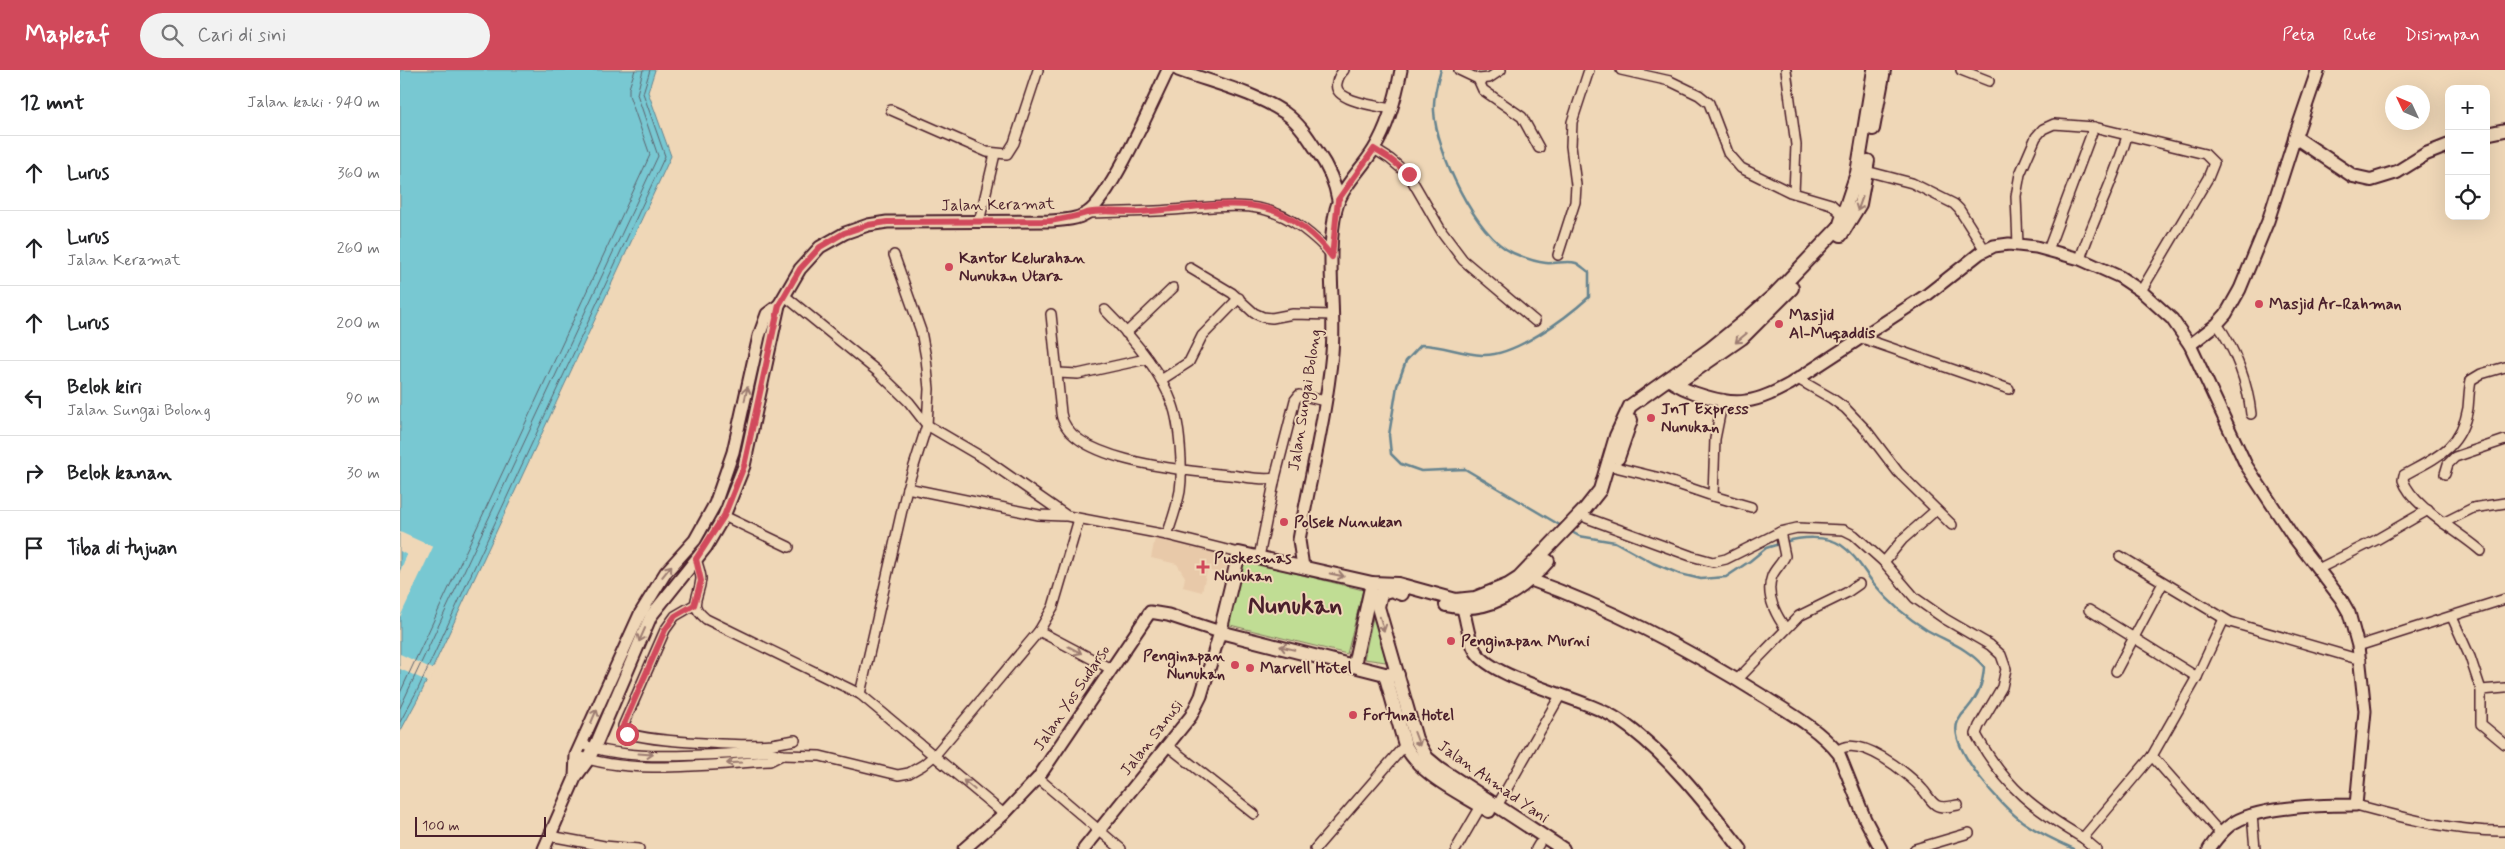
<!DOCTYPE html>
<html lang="id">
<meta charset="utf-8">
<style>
body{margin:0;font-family:Mynerve,sans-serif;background:#f2f2f2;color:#202124}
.controls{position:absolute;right:15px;top:15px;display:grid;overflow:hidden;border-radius:10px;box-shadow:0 5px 20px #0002}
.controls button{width:45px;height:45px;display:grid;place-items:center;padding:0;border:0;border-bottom:1px solid #e0e0e0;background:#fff;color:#202124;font:25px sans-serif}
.compass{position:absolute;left:1985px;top:15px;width:45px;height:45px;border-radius:50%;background:#fff;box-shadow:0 5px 20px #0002;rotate:314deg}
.scale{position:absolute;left:15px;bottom:12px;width:131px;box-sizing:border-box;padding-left:5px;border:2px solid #4a1f2b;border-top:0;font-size:14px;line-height:18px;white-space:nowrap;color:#4a1f2b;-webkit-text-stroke:4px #efd7b7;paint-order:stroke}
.stop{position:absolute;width:15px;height:15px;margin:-11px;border:4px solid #d1495b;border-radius:50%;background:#fff}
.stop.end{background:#d1495b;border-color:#fff;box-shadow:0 1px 5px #0008}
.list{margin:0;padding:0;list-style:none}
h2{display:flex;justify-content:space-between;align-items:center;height:65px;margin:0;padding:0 20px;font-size:21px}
h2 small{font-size:16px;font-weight:400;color:#757577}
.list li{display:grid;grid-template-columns:32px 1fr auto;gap:15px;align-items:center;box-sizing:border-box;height:75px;padding:0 20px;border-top:1px solid #e0e0e0}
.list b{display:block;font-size:19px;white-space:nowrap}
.list p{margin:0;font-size:16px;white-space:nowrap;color:#757577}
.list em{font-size:16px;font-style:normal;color:#757577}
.icon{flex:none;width:28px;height:28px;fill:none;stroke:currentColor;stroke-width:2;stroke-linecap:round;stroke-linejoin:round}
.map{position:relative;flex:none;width:2105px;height:779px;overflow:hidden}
header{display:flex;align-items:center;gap:30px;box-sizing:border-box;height:70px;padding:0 25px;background:#d1495b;color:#fff}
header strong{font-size:24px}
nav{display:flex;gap:28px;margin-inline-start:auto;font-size:18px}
.search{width:350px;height:45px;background:#f2f2f2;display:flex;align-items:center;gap:12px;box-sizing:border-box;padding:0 18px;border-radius:28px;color:#757577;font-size:19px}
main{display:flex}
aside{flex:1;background:#fff}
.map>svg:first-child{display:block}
</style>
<header>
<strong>Mapleaf</strong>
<div class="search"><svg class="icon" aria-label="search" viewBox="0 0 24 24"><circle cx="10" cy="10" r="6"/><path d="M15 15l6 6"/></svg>Cari di sini</div>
<nav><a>Peta</a><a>Rute</a><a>Disimpan</a></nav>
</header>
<main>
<aside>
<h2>12 mnt<small>Jalan kaki · 940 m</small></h2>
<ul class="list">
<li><svg class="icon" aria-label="ahead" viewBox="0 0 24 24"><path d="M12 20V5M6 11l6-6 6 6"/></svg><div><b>Lurus</b></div><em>360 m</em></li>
<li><svg class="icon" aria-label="ahead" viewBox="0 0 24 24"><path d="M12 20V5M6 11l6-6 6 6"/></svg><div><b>Lurus</b><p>Jalan Keramat</p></div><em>260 m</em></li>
<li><svg class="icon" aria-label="ahead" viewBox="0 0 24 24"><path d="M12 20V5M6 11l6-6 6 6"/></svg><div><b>Lurus</b></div><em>200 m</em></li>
<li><svg class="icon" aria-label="left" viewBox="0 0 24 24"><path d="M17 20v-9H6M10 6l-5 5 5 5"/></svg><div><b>Belok kiri</b><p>Jalan Sungai Bolong</p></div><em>90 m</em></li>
<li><svg class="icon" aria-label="right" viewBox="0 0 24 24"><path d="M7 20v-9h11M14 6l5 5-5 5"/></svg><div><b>Belok kanan</b></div><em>30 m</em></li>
<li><svg class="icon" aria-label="arrive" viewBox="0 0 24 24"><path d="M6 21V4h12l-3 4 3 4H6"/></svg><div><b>Tiba di tujuan</b></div></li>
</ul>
</aside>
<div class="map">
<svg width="2105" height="779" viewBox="0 0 2105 779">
<rect width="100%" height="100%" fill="#efd7b7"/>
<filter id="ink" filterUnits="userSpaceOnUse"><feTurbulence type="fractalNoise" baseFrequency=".02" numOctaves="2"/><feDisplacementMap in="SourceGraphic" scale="10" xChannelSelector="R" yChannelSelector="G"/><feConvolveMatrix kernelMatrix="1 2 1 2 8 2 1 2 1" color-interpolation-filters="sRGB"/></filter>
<g filter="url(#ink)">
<!-- built -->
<path fill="#e8c9a9" d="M755,468L828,485L825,505L807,500L802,522L783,517L785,507L777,494L751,488Z"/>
<!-- green -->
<g fill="#c0dd94" stroke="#857e60">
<path d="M842,490L963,520L947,584L826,554Z"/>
<path d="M974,543L986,592L964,589Z"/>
</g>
<!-- water -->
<path fill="#78c8d2" stroke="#66848f" d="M0,0H255L248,22L271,86L22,621L0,662Z"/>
<!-- pier -->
<g fill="#efd7b7">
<path d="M0,462L33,477L0,547V501L7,485L0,481Z"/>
<path d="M0,584L35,600L29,612L0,599Z"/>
</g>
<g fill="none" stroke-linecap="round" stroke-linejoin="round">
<!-- shore -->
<g stroke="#5c636e" stroke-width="1">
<path d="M0,623L250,85L229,25V18L235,0"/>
<path d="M0,638L258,86L237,24L243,0"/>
<path d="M0,652L18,619L265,86L243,23L250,0"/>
</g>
<!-- stream -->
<g stroke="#66848f" stroke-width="2.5">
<path d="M1041,0C1037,13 1033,27 1034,41C1036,81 1075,166 1113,183C1122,187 1137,192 1146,193C1155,194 1168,190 1176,193C1181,195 1185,200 1189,202V227C1166,248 1114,287 1082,285C1061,284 1042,275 1021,275L1006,291L997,316L989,365L991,384L1001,394L1021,401L1065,399L1163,457"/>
<path d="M1170,461L1179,466L1215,472L1253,493L1280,504L1301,509L1326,507L1350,491L1366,478L1379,474"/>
<path d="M1385,472C1401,467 1426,465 1441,475C1456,485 1464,502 1475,515C1489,532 1509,549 1527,560C1548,572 1568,578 1584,597C1583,614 1578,626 1567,639C1564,642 1560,647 1558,651C1546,676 1603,738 1623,752C1639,763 1656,771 1674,779"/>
</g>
<defs>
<g id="minor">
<path d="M944,0C940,4 938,7 937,13C932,31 978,36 992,39"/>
<path d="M1059,0L1078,9L1083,20L1122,47L1139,78"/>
<path d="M1221,0L1270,11L1299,25L1309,33L1328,83L1341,98L1390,122L1431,134L1444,146"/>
<path d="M1386,0L1396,75L1394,123"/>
<path d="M1561,0L1589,11"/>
<path d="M1078,9L1089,8L1101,0"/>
<path d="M491,40L587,82L607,84L614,73L638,0"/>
<path d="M974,79L990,89L1009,105L1042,162L1063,190L1135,251"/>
<path d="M1466,101L1512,113L1554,134L1559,139L1585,180"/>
<path d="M687,143C715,142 744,142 772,140C820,137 860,127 901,157C913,166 923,174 932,186"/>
<path d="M579,152L595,84"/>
<path d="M1618,175L1616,126L1620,104L1636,67L1643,59L1654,54L1694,57L1805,84L1814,93L1808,108L1741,221"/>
<path d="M1648,180L1694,57"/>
<path d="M1158,185L1175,132L1176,115L1171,76L1172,52L1189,0"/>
<path d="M1680,189C1694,147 1715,108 1727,66"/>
<path d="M790,198L832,223L854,243L863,247L872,248L893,244L933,245"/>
<path d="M385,226L477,301L509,332L527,355L585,389L667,446L767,465L839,483"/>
<path d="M705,240C729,264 760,300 772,333C780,353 783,399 780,421C777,436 772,451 767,465"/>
<path d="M651,244L661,343C667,392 790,401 829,405C843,406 861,411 875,408L895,330L899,325L925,331"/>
<path d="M1817,254C1835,278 1848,314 1851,344"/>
<path d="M726,263L773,218"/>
<path d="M1462,268L1609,319"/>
<path d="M658,303L678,304L746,289"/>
<path d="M1398,309L1431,328L1445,338L1466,360L1498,402L1552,455"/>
<path d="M761,310L789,292L802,266L839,228"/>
<path d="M1215,397L1260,408L1313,426L1315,369L1323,329"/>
<path d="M2045,404L2048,394L2055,387L2105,370"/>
<path d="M507,418L639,445L664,446"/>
<path d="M1313,426L1351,437"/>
<path d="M324,446L389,477"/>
<path d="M1187,448L1291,486L1313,492L1326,489L1380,462L1397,458L1444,460L1454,465L1484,492L1515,528L1545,549L1590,575L1601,585L1606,599L1602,617L1579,656L1576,664L1578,668C1606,718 1635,740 1683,768L1752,686L1797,607L1824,549"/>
<path d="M2043,453L2073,438L2105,433"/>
<path d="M1380,462L1385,486C1382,493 1375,499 1372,506C1365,525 1375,544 1386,559"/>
<path d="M2081,481C2060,462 2012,437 2003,410L2004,405C2035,388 2061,379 2068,338C2069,328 2069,319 2071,310L2081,304L2105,297"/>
<path d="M1720,486L1830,552L1961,590"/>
<path d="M859,487L875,408"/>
<path d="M296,489C298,496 301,503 301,509C299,530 287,533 306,549L460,624L604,744"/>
<path d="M1484,492L1503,469L1536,440"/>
<path d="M1918,499L1976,470L2028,440"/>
<path d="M294,535L275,546L265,560L223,656L224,661C236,672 352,676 372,674C380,673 388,671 395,670"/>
<path d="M1689,540L1797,607"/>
<path d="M2052,547L2070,587L2081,620V654L2105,674"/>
<path d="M639,561L711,599"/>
<path d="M1958,576L2105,529"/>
<path d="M1716,601L1763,513"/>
<path d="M1337,610L1399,546L1446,523L1459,514"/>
<path d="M2081,620L2105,618"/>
<path d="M460,624L507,418L527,355L529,319L526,288L521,261L494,185"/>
<path d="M182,674C232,694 316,683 370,682L382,685L420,686L498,705L509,703L523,695L535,685L639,561L653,537L679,449"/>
<path d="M768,676L854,744"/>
<path d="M1437,681C1459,663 1508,703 1523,720C1527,724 1530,731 1536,735C1542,739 1551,736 1558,735"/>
<path d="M176,685C229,706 313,694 370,691L382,685"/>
<path d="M1752,686L1821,764"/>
<path d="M638,708L721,779"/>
<path d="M1956,735C2005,748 2054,762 2105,761"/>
<path d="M1097,736L1161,624"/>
<path d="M1852,745L1855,779"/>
<path d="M150,766L204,776L239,779"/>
<path d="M1683,768L1696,779"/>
<path d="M915,779L1005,675"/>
<path d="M1056,779L1081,736"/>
<path d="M1136,779L1139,774"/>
<path d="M1515,779L1569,763"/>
</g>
<g id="tertiary">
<path d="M778,0C813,13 854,22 885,43C899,53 908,67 917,81C928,97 935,111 938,130"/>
<path d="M1790,275L1817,254L1826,244L1840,219L1868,151L1895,67"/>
<path d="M1268,309C1284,322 1326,335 1346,331C1362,329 1377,321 1390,314L1528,224L1580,183L1594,176L1609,174L1636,177L1680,189L1720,207L1741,221L1772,249L1790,275L1846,395L1892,465L1941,529L1949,543L1958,576L1965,641L1956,735C1925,735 1861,736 1835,752C1824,758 1816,769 1809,779"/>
<path d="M903,497L899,470C910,408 926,346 932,283C936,236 925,186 936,139C942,116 962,99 974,79C989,55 996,27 1001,0"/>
<path d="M1125,504L1131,510C1212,539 1290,580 1363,626C1390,643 1419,659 1439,684L1465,749L1481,779"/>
<path d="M1063,539C1067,552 1068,570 1076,582C1096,611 1185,627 1219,650C1265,681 1307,735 1341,779"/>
<path d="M175,707L176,685L240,544L266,502L295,470L315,434L333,382L359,266L367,244L379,235"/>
<path d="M144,779L175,708L188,690L194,679L251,546L306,477L324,446L344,396L379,235L400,199L420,177L445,163L468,155L487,152L649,151C662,150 676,150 687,143C711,128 754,29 768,0"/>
<path d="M564,779L604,744L638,708L750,542L768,545L820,562L801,626L791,646L684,779"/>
</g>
<g id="secondary">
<path d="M1918,0L1895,67L1953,106L1971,110L1997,102L2026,84L2049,75"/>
<path d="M1473,59L1484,0"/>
<path d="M2086,64L2105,60"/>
<path d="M1441,165L1460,134L1468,91"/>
<path d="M1283,309L1342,268L1392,218"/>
<path d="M1218,388L1231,350"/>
<path d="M1002,524L991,520L981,523L978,537L1016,669L1027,688L1039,698L1163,779"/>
<path d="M1046,535C1087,545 1122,521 1148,491"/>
<path d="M954,595L972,513"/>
<path d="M985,604L1005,675C1022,707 1060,722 1089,741"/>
<path d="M998,605L985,604L820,562L839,483L972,513L998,514L1056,530L1075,528L1108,515L1119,508L1185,439L1200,420L1216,366L1230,336L1310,279L1347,249L1375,224L1439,157L1457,103L1474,0"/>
</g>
</defs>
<!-- minor casing -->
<use href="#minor" stroke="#4a1f2b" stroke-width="12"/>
<!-- tertiary casing -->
<use href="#tertiary" stroke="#4a1f2b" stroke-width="15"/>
<!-- secondary casing -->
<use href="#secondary" stroke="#4a1f2b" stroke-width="16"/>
<!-- minor -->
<use href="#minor" stroke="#efd7b7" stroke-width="9"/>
<!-- tertiary -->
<use href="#tertiary" stroke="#efd7b7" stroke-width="11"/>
<!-- secondary -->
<use href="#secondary" stroke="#efd7b7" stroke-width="12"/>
</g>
<!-- one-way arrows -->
<defs><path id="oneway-shaft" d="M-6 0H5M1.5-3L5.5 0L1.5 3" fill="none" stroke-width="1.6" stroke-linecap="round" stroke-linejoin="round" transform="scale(1.25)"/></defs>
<g stroke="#9c7b71">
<use href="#oneway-shaft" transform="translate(1460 134) rotate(110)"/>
<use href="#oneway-shaft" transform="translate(1341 268) rotate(140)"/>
<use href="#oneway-shaft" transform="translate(346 324) rotate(-78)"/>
<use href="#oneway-shaft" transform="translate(267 501) rotate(-51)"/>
<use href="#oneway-shaft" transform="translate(937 505) rotate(12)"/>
<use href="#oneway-shaft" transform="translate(982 554) rotate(73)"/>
<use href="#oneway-shaft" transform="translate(242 565) rotate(114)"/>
<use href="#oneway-shaft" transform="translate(887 578) rotate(-166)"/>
<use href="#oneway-shaft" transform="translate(675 580) rotate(28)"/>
<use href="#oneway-shaft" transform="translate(194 646) rotate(-67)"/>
<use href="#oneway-shaft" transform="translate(1017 669) rotate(69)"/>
<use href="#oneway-shaft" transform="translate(246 684) rotate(4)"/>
<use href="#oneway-shaft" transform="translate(334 693) rotate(177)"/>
<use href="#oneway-shaft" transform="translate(569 715) rotate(-140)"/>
</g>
</g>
<g fill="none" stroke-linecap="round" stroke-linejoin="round" filter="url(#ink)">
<!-- route -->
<path stroke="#d1495b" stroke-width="6" d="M227,664L223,656L265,560L275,546L294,535L301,511L296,489L324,446L344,396L379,235L400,199L420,177L444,163L468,155L487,152L650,151C663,149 674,147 687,143C703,139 723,143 740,142C780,140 830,128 869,139C893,146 918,167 932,187L938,130L974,79L990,89L1009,104"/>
</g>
<!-- markers -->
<g fill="#d1495b" stroke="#efd7b7" stroke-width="2">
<circle cx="549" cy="197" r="5"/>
<circle cx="1859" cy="234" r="5"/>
<circle cx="1379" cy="254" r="5"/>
<circle cx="1251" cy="348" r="5"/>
<circle cx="884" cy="452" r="5"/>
<path d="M800.5 489.5h5v5h5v5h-5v5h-5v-5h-5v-5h5z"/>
<circle cx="1051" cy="571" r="5"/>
<circle cx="835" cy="595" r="5"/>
<circle cx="850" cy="598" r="5"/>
<circle cx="953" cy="645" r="5"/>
</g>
<g text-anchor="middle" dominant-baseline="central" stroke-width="4" stroke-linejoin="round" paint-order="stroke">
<!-- street labels -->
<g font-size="16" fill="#4a1f2b" stroke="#efd7b7">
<text transform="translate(598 135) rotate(-1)">Jalan Keramat</text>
<text transform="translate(905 330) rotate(-81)">Jalan Sungai Bolong</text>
<text transform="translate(672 628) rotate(-56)">Jalan Yos Sudarso</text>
<text transform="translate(752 668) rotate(-52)">Jalan Sanusi</text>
<text transform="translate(1093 712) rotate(35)">Jalan Ahmad Yani</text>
</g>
<!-- poi labels -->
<g font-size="16" font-weight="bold" fill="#4a1f2b" stroke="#efd7b7" text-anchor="start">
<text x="559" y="188">Kantor Kelurahan<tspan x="559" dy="18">Nunukan Utara</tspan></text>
<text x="1869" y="234">Masjid Ar-Rahman</text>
<text x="1389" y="245">Masjid<tspan x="1389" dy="18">Al-Muqaddis</tspan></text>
<text x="1261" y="339">JnT Express<tspan x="1261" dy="18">Nunukan</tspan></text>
<text x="894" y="452">Polsek Nunukan</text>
<text x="814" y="488">Puskesmas<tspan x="814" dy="18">Nunukan</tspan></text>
<text x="1061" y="571">Penginapan Murni</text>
<text x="825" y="586" text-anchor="end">Penginapan<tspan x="825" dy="18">Nunukan</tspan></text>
<text x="860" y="598">Marvell Hotel</text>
<text x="963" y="645">Fortuna Hotel</text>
</g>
<!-- town labels -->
<g font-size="26" font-weight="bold" fill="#4a1f2b" stroke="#efd7b7">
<text x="895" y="536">Nunukan</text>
</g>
</g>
</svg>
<div class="controls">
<button>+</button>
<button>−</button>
<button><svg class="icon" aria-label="locate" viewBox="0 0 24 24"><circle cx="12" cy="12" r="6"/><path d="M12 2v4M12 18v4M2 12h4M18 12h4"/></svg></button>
</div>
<svg class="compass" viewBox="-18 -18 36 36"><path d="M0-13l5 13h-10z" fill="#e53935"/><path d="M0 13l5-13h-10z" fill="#757577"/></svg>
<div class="scale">100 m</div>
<div class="stop" style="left:227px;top:664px"></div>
<div class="stop end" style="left:1009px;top:104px"></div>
</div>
</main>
